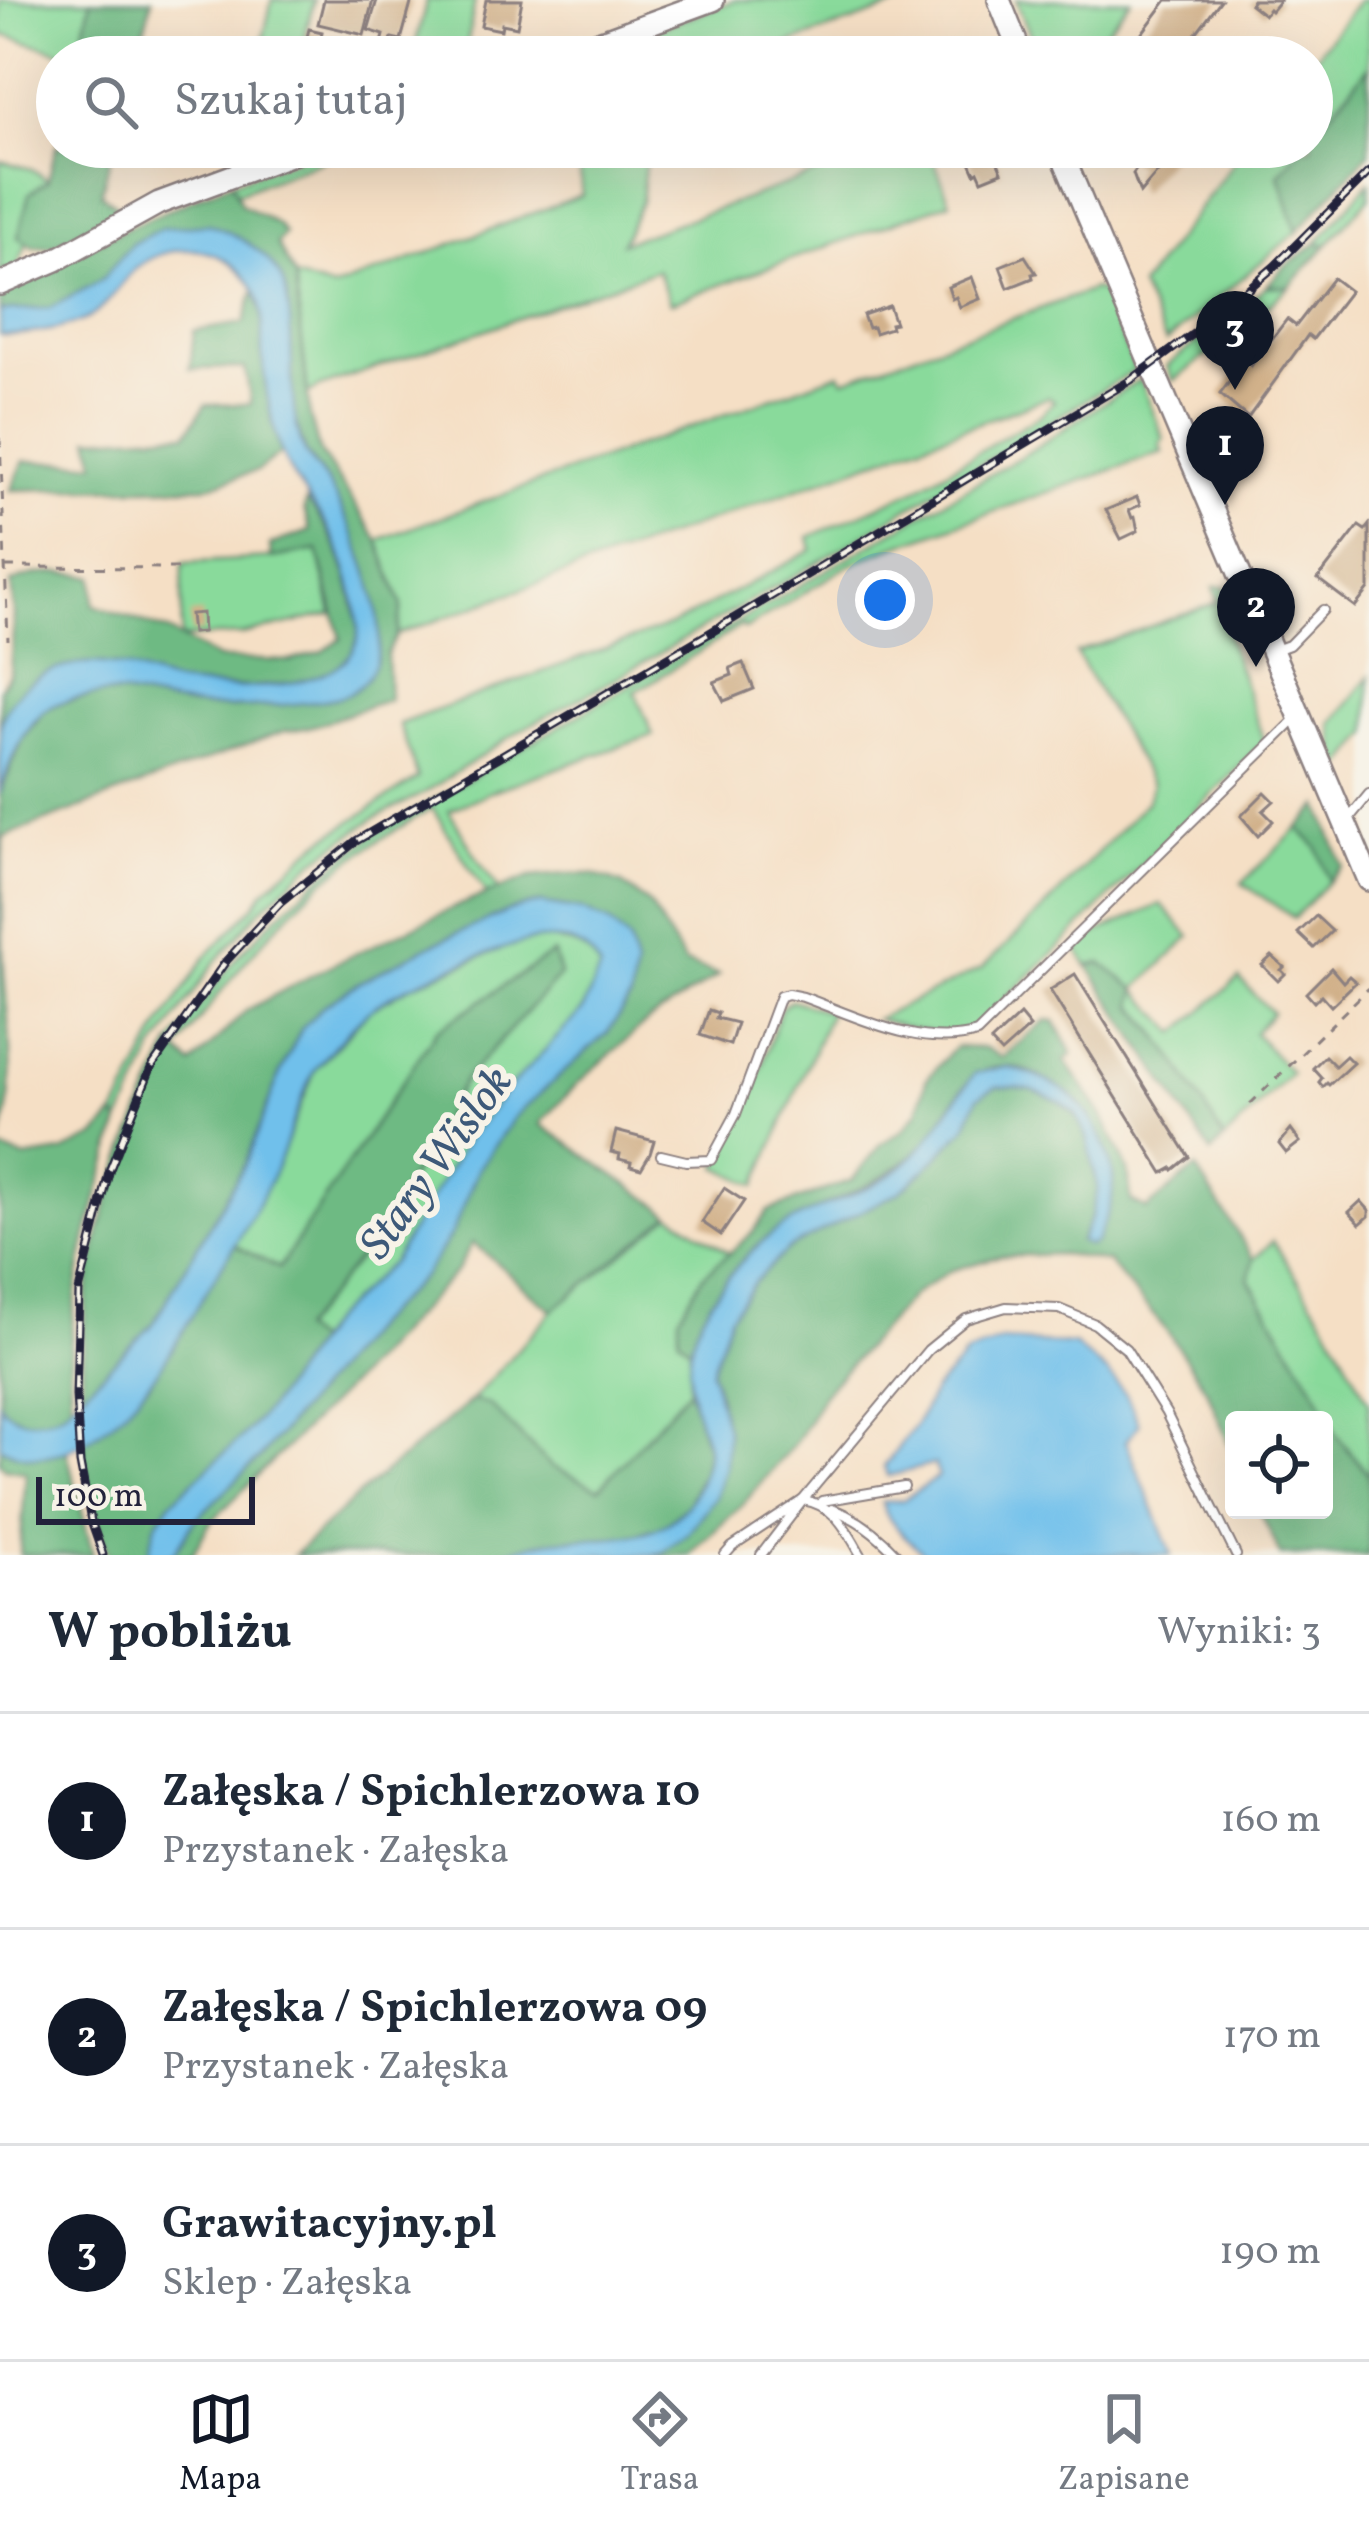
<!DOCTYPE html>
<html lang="pl">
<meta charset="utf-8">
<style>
body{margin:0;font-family:Vollkorn,serif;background:#f2f2f3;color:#1f2937}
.controls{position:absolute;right:36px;bottom:36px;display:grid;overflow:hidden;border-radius:12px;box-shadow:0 12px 48px #0002}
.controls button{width:108px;height:108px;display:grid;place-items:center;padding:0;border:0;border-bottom:3px solid #e0e1e3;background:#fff;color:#1f2937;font:60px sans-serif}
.scale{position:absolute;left:36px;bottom:30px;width:219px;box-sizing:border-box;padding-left:12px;border:6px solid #22223b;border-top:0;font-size:33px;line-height:42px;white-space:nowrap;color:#22223b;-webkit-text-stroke:9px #f7f3e8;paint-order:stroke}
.you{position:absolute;left:885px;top:600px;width:42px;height:42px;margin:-30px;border:9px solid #fff;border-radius:50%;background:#1a73e8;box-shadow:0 0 0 18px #1a73e833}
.badge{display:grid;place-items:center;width:78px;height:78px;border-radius:50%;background:#111827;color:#fff;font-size:39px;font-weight:700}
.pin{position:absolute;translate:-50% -99px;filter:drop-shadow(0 3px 6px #0008)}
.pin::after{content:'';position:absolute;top:63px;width:42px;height:36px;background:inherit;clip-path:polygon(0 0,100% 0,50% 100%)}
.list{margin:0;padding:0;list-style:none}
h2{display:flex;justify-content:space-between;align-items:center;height:156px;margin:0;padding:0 48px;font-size:51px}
h2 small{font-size:39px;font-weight:400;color:#747a83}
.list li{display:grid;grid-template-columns:78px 1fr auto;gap:36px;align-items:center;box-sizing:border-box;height:216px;padding:0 48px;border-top:3px solid #e0e1e3}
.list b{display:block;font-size:45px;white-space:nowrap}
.list p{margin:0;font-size:39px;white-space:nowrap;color:#747a83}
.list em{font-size:39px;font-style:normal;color:#747a83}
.icon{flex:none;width:66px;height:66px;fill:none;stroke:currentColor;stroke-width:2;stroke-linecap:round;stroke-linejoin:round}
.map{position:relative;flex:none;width:1369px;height:1555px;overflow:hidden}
.search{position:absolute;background:#fff;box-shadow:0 12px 48px #0002;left:36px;right:36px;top:36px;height:132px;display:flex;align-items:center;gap:30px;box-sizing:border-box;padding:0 42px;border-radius:66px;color:#747a83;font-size:45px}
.sheet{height:804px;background:#fff}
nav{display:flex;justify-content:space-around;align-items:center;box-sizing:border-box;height:168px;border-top:3px solid #e0e1e3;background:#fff;font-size:33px;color:#747a83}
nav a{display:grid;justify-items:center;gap:6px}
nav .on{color:#111827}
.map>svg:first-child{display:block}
</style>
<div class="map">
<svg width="1369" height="1555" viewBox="0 0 1369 1555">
<rect width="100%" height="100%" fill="#f7f3e8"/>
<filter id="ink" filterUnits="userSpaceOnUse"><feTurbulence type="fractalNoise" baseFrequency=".00833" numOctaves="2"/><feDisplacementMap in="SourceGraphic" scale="24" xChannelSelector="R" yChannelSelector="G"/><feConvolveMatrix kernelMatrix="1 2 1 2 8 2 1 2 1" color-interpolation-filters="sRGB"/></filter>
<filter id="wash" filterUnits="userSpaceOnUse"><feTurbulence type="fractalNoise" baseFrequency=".004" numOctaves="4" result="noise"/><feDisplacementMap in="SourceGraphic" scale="48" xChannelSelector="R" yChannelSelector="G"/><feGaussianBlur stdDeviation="2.7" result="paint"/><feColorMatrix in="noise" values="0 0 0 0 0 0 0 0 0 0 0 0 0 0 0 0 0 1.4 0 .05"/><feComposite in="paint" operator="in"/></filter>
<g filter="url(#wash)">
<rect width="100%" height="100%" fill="#f5dfc5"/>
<!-- green -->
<g fill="#89da9b" stroke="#567e6b" stroke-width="3">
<path d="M0,0H91L78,57L0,34Z"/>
<path d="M272,0H314L300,57H259Z"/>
<path d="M427,0H475L465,57H412Z"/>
<path d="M736,0H915L751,57H619L618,54L609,57H579Z"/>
<path d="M1016,0H1131L1085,57H1039Z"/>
<path d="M1359,0H1369V66L1312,135V61Z"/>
<path d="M331,147H358L237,193L232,182Z"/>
<path d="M577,147H647L641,202L622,243L891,147H929L950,202L670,303L657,270L320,387L308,394L295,277L333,289L582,195Z"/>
<path d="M1245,147H1302L1279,175L1297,232L1166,342L1140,287Z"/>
<path d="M0,161L32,169L48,180L18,237L27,243L17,268L0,273Z"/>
<path d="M1369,182V198L1327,245L1317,243Z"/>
<path d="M1267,286L1289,287L1243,328L1173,381L1167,366Z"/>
<path d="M1094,289L1102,292L1135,370L827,557L604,685L521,730L426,792L373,819L314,861L261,909L213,965L154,1051L120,1123L115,1115L158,1030L204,959L255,905L263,892L318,843L418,778L399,724L674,624L812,550L809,537L912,491L1042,414L1054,401L1049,397L397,635L402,606L378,540L840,373L844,380Z"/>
<path d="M1140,379L1164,439L1160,444L1163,452L884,550L846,567L745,629L742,625L635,692L653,735L495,790L449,811L480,863L499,889L486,894L432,808C390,833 345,860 309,894C260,941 215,995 177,1052L171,1045C195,1013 218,979 245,949C286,905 330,867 378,832L1027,453Z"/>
<path d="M318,550L332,614L242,635L181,638L183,563L271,558Z"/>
<path d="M1214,587H1225L1234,619L1224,625L1264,742L1061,946L979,1024C948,1044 909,1028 876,1019L982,968L1044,909L1148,800L1152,784L1076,653L1218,602Z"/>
<path d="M1369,677V733L1340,770L1332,724Z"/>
<path d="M1298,828L1317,847L1329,881L1294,918L1242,883Z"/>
<path d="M1161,904L1190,937L1136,989L1177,1033L1239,978L1272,1013L1254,1033L1291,1073L1224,1140L1158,1035L1102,963L1088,966L1076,948L1084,939Z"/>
<path d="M548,938C571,944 589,945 600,969L583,1010L509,1088L468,1138L392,1262L332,1319L315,1342L299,1331L382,1229L465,1079L560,975L554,954L437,1030L278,1269L234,1245L276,1167L315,1070L369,1010L415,984L510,945Z"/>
<path d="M791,1000L830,1012L756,1186L718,1167L761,1069L781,1008Z"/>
<path d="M671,1214L729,1253L702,1277L679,1338L690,1348L689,1389L599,1489L551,1466L490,1405L472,1400L553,1310Z"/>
<path d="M1273,1241L1327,1324L1369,1402V1475L1336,1435L1319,1396L1249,1279L1254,1259Z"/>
</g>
<!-- forest -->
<g fill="#6eba83" stroke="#486e5f" stroke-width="3">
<path d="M91,0H152L137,57H78Z"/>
<path d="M1369,66V153L1297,232L1279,175L1302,147H1312V135Z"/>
<path d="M57,143V147H113L101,194L121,208L52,247H33L18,237L29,194L48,180Z"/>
<path d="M232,182L241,204L278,225L285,234L277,244L295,277L310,416L319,450L378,540L402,606L397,635L387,654L389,700C352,709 321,729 284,731L3,837C3,881 2,924 4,967C7,1024 19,1088 0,1142V794L23,739L44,711L60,703L100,694H126L188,706L234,708L281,705L377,659L347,522L327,481L306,453L293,414L290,323L281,279L256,250L132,244L101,280L50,308L0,311V292L126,228Z"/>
<path d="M1317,243L1327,245L1289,287L1267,286L1282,268Z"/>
<path d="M254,290L263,316L262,352L271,417L281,453L257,471L205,487L11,490L24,461L96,463L90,438L187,433L205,405L251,404L245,368L190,369L194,331L244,323Z"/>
<path d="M307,500C332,533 345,560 353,600C355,611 360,626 359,637C351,694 225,689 183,684C160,681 135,671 112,664L0,727V690L10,672L14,615L11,583C39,570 65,571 94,577V605L168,631L218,659L290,661L322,652L341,639L318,550L271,558L270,545L310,531L304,509Z"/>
<path d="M1320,806L1343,866L1329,881L1317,847L1298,828Z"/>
<path d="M565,874H592L622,884L649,904L685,963L719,975L649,1020L578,1083L540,1124L671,1214L553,1310C523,1291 501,1263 472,1243L458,1269L358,1376L210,1523L192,1555H173L195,1520L261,1456L371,1327L424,1275L452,1233L479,1168L515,1116L608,1032L630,999L582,910L540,903L509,911L433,944L358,983L322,1007L302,1028L280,1073L245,1164L153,1324L81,1396C83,1362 82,1326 87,1293C100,1207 134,1123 171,1045L192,1065L247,1010L329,966L462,904L530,877Z"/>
<path d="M553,953L560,975L465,1079L382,1229L300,1330L315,1342L269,1407L241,1438L170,1503L156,1524L148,1555H109L94,1510L82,1443L103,1429L149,1384L234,1245L279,1268L437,1030Z"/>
<path d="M1101,963L1136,989L1134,1006C1169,1047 1198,1093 1224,1140L1211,1153L1088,966Z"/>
<path d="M1046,1020L1055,1021L1073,1054L1065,1060L1102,1115L1128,1170L1131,1201L1147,1209L1196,1168L1254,1259L1249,1279L1319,1396L1336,1434L1369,1475V1555H1281L1259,1510H1324V1420H1234V1457L1208,1392L1167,1331L1108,1262L1063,1254L1000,1256L949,1271L913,1295L824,1393L798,1439L744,1503L689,1555H651L664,1551L688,1533L720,1401L711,1371L730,1316L755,1281L789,1248L899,1192L925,1170L966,1127L977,1097L996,1087H1016L1033,1090L1061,1103L1074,1113L1087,1137L1098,1190L1091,1218L1080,1241L1096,1242L1104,1142C1077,1112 1050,1067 1005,1067C959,1067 951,1117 924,1144C881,1186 841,1195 791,1222C744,1247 706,1299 690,1348L679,1338V1316L702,1277L753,1232L768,1211L852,1180L881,1144L903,1130L918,1111L926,1080L955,1047L986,1048L1002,1058Z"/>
<path d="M115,1115L120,1123C90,1216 64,1306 71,1405C49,1424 20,1427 0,1404V1149L24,1158L62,1152L95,1137Z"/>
<path d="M689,1389L707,1449L702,1473L687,1505L664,1526L628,1536L547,1541L495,1555H294L358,1495L472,1400L490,1405L551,1466L599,1489Z"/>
<path d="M1,1447C23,1459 44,1456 67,1452L93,1555H20L26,1472L5,1468L0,1462Z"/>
</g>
<!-- water -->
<g fill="#70c0eb" stroke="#497193" stroke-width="3">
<path d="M209,224C236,234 267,251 281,278C292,301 291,352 292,378C293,403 294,426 304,450C310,463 323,474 330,487C355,533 406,639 362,684C347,700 323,700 303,703C266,707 229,709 193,706C171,705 151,698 130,695C107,692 59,697 42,713C22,732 7,767 0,794C0,773 0,750 0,730C8,679 67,657 113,665C137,668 159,681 183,684C229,689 284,691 327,672C343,665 358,651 358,632C358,602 344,554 328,528C312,501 292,481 281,451C270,420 265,386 262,353C261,331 265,311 255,291C232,246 177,238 139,266C122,278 113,300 96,313C74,329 27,335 0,335V311L50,308L101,280L132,244L162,228Z"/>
<path d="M540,903L582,910L608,922L629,941L636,967L630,999L608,1032L515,1116L479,1168L452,1233L424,1275L371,1327L261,1456L195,1520L173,1555H148L156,1524L170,1503L241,1438L269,1407L332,1319L392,1262L468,1138L509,1088L583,1010L600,969C588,941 558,936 531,941C491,949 403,985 371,1009C358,1019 324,1057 315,1070C301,1094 289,1137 278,1164C258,1208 231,1251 206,1292C187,1323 170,1357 147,1385C115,1425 54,1480 0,1446V1404C18,1425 40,1423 64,1411L153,1324L245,1164L280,1073L302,1028L322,1007L358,983L433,944L509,911Z"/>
<path d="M1007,1067C1057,1080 1088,1098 1106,1149C1112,1166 1115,1179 1112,1197C1110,1212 1102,1227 1096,1242L1089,1246L1080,1242L1091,1218L1098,1189L1087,1137L1075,1113L1061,1103L1033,1090L1016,1087H996L978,1097L966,1127L925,1170L899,1192L789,1248L755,1281L730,1316L711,1371L727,1433L725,1467L715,1497L688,1533L664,1551L651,1555H495C513,1550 530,1544 548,1541C594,1534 652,1547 685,1507C696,1494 708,1465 707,1448C706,1437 699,1424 696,1413C687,1382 685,1345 702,1316C722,1281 753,1243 789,1223C825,1203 869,1193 902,1166C934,1140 950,1104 975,1073Z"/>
<path d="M1001,1341L1074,1345L1109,1374L1127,1396L1139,1424L1126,1441L1172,1555H925C910,1539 886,1524 882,1502L903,1500L938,1477L935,1464L888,1476L884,1467L916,1424L935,1389L967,1354Z"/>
</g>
<g id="blocks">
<!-- building -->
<g fill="#d1b18a">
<path d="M324,0H373L364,35L318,24Z"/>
<path d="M377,0H412L401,40L392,38L388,53L380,51L384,35L368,30Z"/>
<path d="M486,0H522L517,27L502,24L501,30L481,26Z"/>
<path d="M1167,0H1221L1178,57H1124Z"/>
<path d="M1253,0H1280L1271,11L1269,9L1264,15L1250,4Z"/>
<path d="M309,29L322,32L320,41L327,43L326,57H302Z"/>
<path d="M1214,34L1237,51L1232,57H1213L1203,50Z"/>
<path d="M985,147H991L1002,172L982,180L978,171L975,173L967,155Z"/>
<path d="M1135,147H1179L1140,193L1133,174L1138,167L1127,158Z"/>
<path d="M1025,256L1036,273L1032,274L1033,278L1008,288L1000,266Z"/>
<path d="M972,277L980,299L960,307L956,297L952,299L948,287Z"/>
<path d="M1333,278L1350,291L1313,339L1308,335L1248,418L1220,394L1245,361L1251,366L1287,319L1296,326Z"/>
<path d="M889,306L895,323L890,324L891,328L875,333L873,327L868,328L863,315Z"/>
<path d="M1137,497L1140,505L1129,510L1132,518L1135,517L1138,531L1121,539L1106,510Z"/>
<path d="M1369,525V589L1355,607L1318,579L1359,526L1365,530Z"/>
<path d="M202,613L203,632L192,633L190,614Z"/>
<path d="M743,663L754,689L724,701L714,682L732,675L730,668Z"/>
<path d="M1265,792L1274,801L1263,811L1273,821L1258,836L1241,816Z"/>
<path d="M1316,916L1332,931L1314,948L1298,933Z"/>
<path d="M1272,956L1284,967L1281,970L1285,974L1278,981L1262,965Z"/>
<path d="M1331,968L1343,982L1349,976L1356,982L1331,1006L1321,995L1314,1002L1306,993Z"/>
<path d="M1075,974L1189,1157L1173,1170L1172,1168L1163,1173L1050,990Z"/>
<path d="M709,1010L718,1013L716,1018L737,1023L730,1045L700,1035Z"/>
<path d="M1020,1015L1030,1027L1001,1053L991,1042Z"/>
<path d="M1325,1056L1335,1066L1346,1056L1353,1063L1329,1085L1327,1083L1323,1087L1319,1082L1322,1078L1313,1068Z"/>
<path d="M1291,1130L1300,1142L1286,1153L1279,1144Z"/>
<path d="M616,1131L654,1141L650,1154L641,1169L630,1166L631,1162L619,1159L620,1154L611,1152Z"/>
<path d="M724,1188L744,1201L721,1235L702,1222Z"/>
<path d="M1361,1201L1369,1210V1216L1360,1224L1349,1212Z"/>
</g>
</g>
</g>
<g filter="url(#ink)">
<use href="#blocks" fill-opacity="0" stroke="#8c8080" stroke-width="3"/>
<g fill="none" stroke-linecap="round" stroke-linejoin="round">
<defs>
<g id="lane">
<path d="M1278,649L1289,645L1323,610"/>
<path d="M1346,822L1369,794"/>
<path d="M661,1155L686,1161L711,1160L736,1114L780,996L788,994L803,997C856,1016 920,1050 977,1033L1297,718"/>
<path d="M822,1501L904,1487"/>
<path d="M832,1509C858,1518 878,1534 897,1555"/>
<path d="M725,1555L732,1547L803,1500C835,1505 846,1529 861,1555"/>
<path d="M761,1555L803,1500L928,1350L966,1319L1006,1307L1059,1309L1095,1324L1126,1349L1166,1413L1236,1555"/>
</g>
<g id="secondary">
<path d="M999,0L1022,57"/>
<path d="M558,57L713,0"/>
<path d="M1059,147L1369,880"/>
<path d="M0,284L56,260L159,203L311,147"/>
</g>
</defs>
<!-- lane casing -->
<use href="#lane" stroke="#8c8080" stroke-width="12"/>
<!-- secondary casing -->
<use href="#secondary" stroke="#8c8080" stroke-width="26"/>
<!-- path -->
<g stroke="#8c8080" stroke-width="3" stroke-dasharray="9 9" stroke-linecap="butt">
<path d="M0,438L8,640"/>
<path d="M6,567L178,568"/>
<path d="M1250,1104L1369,988"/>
</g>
<!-- lane -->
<use href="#lane" stroke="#fff" stroke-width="8"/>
<!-- secondary -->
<use href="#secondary" stroke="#fff" stroke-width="21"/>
<defs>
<path id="rail" d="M103,1555L91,1521L80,1463L76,1395L79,1291L110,1169L151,1068L226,961L280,903L356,841L708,634L1131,380L1208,323L1275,266L1369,172"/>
</defs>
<!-- rail casing -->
<use href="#rail" stroke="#22223b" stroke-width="9"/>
<!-- rail -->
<use href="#rail" stroke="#f7f3e8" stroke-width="4.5" stroke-dasharray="14" stroke-linecap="butt"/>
</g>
</g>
<g text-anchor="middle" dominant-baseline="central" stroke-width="12" stroke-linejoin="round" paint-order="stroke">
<!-- water labels -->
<g font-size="45" font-style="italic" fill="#3d5979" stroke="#f7f3e8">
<text transform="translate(438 1164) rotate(-54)">Stary Wislok</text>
</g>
</g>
</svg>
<div class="controls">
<button><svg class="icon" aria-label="locate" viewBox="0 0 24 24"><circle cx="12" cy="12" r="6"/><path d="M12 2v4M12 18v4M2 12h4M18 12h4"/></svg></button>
</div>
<div class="scale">100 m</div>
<div class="you"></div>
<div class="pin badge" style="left:1225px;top:505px">1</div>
<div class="pin badge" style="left:1256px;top:667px">2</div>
<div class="pin badge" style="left:1235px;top:390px">3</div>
<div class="search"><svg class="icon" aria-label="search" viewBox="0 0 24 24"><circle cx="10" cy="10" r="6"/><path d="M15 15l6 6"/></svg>Szukaj tutaj</div>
</div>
<section class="sheet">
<h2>W pobliżu<small>Wyniki: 3</small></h2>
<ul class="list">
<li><span class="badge">1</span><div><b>Załęska / Spichlerzowa 10</b><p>Przystanek · Załęska</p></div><em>160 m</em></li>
<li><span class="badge">2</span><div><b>Załęska / Spichlerzowa 09</b><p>Przystanek · Załęska</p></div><em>170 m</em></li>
<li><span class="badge">3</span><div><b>Grawitacyjny.pl</b><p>Sklep · Załęska</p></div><em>190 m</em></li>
</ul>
</section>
<nav>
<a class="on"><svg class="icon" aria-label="map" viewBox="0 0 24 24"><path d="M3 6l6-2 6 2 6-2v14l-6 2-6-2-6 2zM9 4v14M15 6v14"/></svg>Mapa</a>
<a><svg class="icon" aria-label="directions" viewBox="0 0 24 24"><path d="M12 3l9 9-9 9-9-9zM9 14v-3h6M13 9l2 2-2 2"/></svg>Trasa</a>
<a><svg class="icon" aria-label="saved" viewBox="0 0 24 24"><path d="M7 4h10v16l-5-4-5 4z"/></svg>Zapisane</a>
</nav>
